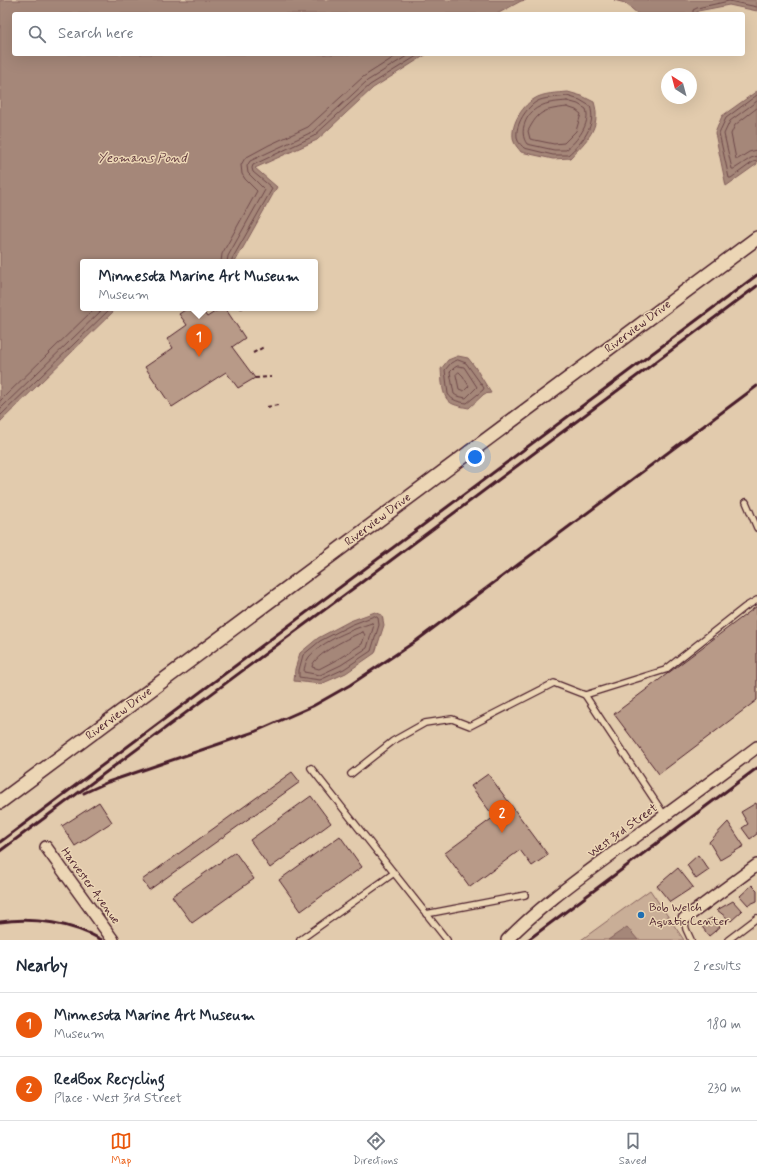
<!DOCTYPE html>
<meta charset="utf-8">
<style>
body{margin:0;font-family:Mynerve,sans-serif;background:#f2f2f3;color:#1f2937}
.compass{position:absolute;left:661px;top:68px;width:36px;height:36px;border-radius:50%;background:#fff;box-shadow:0 4px 16px #0002;rotate:324deg}
.you{position:absolute;left:475px;top:457px;width:14px;height:14px;margin:-10px;border:3px solid #fff;border-radius:50%;background:#1a73e8;box-shadow:0 0 0 6px #1a73e833}
.badge{display:grid;place-items:center;width:26px;height:26px;border-radius:50%;background:#ea580c;color:#fff;font-size:13px;font-weight:700}
.pin{position:absolute;translate:-50% -33px;filter:drop-shadow(0 1px 2px #0008)}
.pin::after{content:'';position:absolute;top:21px;width:14px;height:12px;background:inherit;clip-path:polygon(0 0,100% 0,50% 100%)}
.popup{position:absolute;left:80px;top:259px;width:238px;height:52px;box-sizing:border-box;display:grid;place-content:center;border-radius:4px;background:#fff;filter:drop-shadow(0 1px 3px #0005);font-size:13px;white-space:nowrap;color:#747a83}
.popup b{font-size:15px;color:#1f2937}
.popup::after{content:'';position:absolute;left:50%;top:100%;margin-left:-8px;border:8px solid transparent;border-top-color:#fff}
.list{margin:0;padding:0;list-style:none}
h2{display:flex;justify-content:space-between;align-items:center;height:52px;margin:0;padding:0 16px;font-size:17px}
h2 small{font-size:13px;font-weight:400;color:#747a83}
.list li{display:grid;grid-template-columns:26px 1fr auto;gap:12px;align-items:center;box-sizing:border-box;height:64px;padding:0 16px;border-top:1px solid #e0e1e3}
.list b{display:block;font-size:15px;white-space:nowrap}
.list p{margin:0;font-size:13px;white-space:nowrap;color:#747a83}
.list em{font-size:13px;font-style:normal;color:#747a83}
.icon{flex:none;width:22px;height:22px;fill:none;stroke:currentColor;stroke-width:2;stroke-linecap:round;stroke-linejoin:round}
.map{position:relative;flex:none;width:757px;height:940px;overflow:hidden}
.search{position:absolute;background:#fff;box-shadow:0 4px 16px #0002;left:12px;right:12px;top:12px;height:44px;display:flex;align-items:center;gap:10px;box-sizing:border-box;padding:0 14px;border-radius:4px;color:#747a83;font-size:15px}
.sheet{height:180px;background:#fff}
nav{display:flex;justify-content:space-around;align-items:center;box-sizing:border-box;height:56px;border-top:1px solid #e0e1e3;background:#fff;font-size:11px;color:#747a83}
nav a{display:grid;justify-items:center;gap:2px}
nav .on{color:#ea580c}
.map>svg:first-child{display:block}
</style>
<div class="map">
<svg width="757" height="940" viewBox="0 0 757 940">
<rect width="100%" height="100%" fill="#e2cbad"/>
<filter id="ink" filterUnits="userSpaceOnUse"><feTurbulence type="fractalNoise" baseFrequency=".025" numOctaves="2"/><feDisplacementMap in="SourceGraphic" scale="8" xChannelSelector="R" yChannelSelector="G"/><feConvolveMatrix kernelMatrix="1 2 1 2 8 2 1 2 1" color-interpolation-filters="sRGB"/></filter>
<g filter="url(#ink)">
<!-- green -->
<path fill="#c9ae97" stroke="#8a6661" d="M650,890L684,940H581Z"/>
<!-- water -->
<g fill="#a58779" stroke="#815d5a">
<path d="M0,0H526L521,1L497,14H14V54H427L373,88L317,140L255,168L277,187L235,262H83V308H117L0,422Z"/>
<path d="M614,0H757V11L729,5L698,11L694,14H638L625,3Z"/>
<path d="M757,91V164L726,186L715,133L722,116Z"/>
<path d="M568,92L582,96L594,102C602,128 586,141 570,158L553,159L521,152C519,149 515,145 514,142C509,127 521,107 534,99C543,93 557,93 568,92Z"/>
<path d="M458,356L468,358L475,367L491,393L484,394L469,408C464,407 457,406 453,404C441,399 442,380 441,369L448,360Z"/>
<path d="M375,612L382,615L384,625L375,653L346,673L321,684L294,681L295,669L300,653L318,638L350,621Z"/>
<path d="M627,927L638,940H608Z"/>
</g>
<g fill="none" stroke-linecap="round" stroke-linejoin="round">
<!-- shore -->
<g stroke="#6e494a" stroke-width="1">
<path d="M693,14V10L697,8L729,1L757,7"/>
<path d="M757,95L726,118L719,133L729,178H731L753,162L757,161"/>
<path d="M567,96L580,100L590,106C597,125 582,143 568,155H553L524,148C522,146 519,143 518,141C513,128 525,109 536,102C544,97 557,98 567,96Z"/>
<path d="M567,101L578,104L586,109C591,124 577,141 566,150H554L527,144C518,132 526,113 539,107C547,102 558,102 567,101Z"/>
<path d="M757,101L730,121L724,134L732,169H734L751,158L757,156"/>
<path d="M567,107L576,110L581,114L576,131L564,143L554,144L530,139L528,131C539,110 544,110 567,107Z"/>
<path d="M757,108L735,125L731,134L736,159H738L749,152L757,150"/>
<path d="M221,262L222,254L257,191L245,179L242,174L241,165L245,158L269,145L308,127L363,77L399,54"/>
<path d="M227,262L228,256L265,190L248,173L247,166L250,161L312,132L367,81L410,54"/>
<path d="M232,262V259L272,189L271,187L253,172L252,168L253,165L314,136L370,85L420,54"/>
<path d="M458,360L466,363L484,388L483,390L467,403C460,402 452,401 448,394L445,370L451,363Z"/>
<path d="M458,366L464,367L477,387L466,398L457,396L454,394L450,372L454,368Z"/>
<path d="M459,372L463,376L469,386L464,391L459,389L456,375Z"/>
<path d="M0,401L95,308"/>
<path d="M0,409L104,308"/>
<path d="M0,416L111,308"/>
<path d="M375,616L378,618L379,625L371,651L344,669L320,680L299,677V670L303,655L320,641L351,625Z"/>
<path d="M372,623L374,625L367,648L341,665L320,675L304,672C304,668 306,661 309,657C322,641 353,629 372,623Z"/>
<path d="M363,632L365,635L362,644L338,659L319,669L312,667C313,655 351,636 363,632Z"/>
</g>
</g>
<!-- building -->
<g fill="#b89a88" stroke="#4a1f2b">
<path d="M188,308H201L207,317L221,308H225L245,338L232,347L255,378L238,388L226,372L172,407L145,367L173,348L167,339L187,325L179,314Z"/>
<path d="M757,606V700L659,774L614,714Z"/>
<path d="M292,772L300,782L149,890L142,880Z"/>
<path d="M488,774L548,855L532,866L520,850L470,887L445,853L494,817L471,786Z"/>
<path d="M311,796L331,823L270,868L250,840Z"/>
<path d="M99,802L112,822L75,846L62,826Z"/>
<path d="M756,803L757,805V834L750,839L742,828L748,824L741,812Z"/>
<path d="M728,822L744,846L720,860L709,842Z"/>
<path d="M340,836L362,867L301,911L279,880Z"/>
<path d="M235,852L254,879L192,923L172,896Z"/>
<path d="M698,855L709,870L696,879L687,865Z"/>
<path d="M678,868L693,887L670,902L657,886Z"/>
<path d="M752,885L757,890V901L748,905L740,896Z"/>
<path d="M733,901L742,911L731,921L717,910Z"/>
<path d="M712,918L720,927L709,936L700,924Z"/>
</g>
<g fill="none" stroke-linecap="round" stroke-linejoin="round">
<defs>
<g id="service">
<path d="M746,502L757,528"/>
<path d="M585,695L665,670L745,607L757,600"/>
<path d="M311,768L447,940"/>
<path d="M351,774L393,741L425,723L452,719L470,726L554,683L585,695L665,816"/>
<path d="M426,914L525,895"/>
<path d="M684,919L686,929L691,940"/>
<path d="M300,940L394,873"/>
<path d="M728,940L757,918"/>
</g>
<g id="minor">
<path d="M46,847L113,940"/>
<path d="M684,919L757,865"/>
<path d="M507,940C541,905 581,877 620,848C666,815 712,781 757,747"/>
</g>
<path id="tertiary" d="M0,802L757,238"/>
</defs>
<!-- service casing -->
<use href="#service" stroke="#4a1f2b" stroke-width="8"/>
<!-- minor casing -->
<use href="#minor" stroke="#4a1f2b" stroke-width="14"/>
<!-- tertiary casing -->
<use href="#tertiary" stroke="#4a1f2b" stroke-width="16"/>
<!-- path -->
<g stroke="#4a1f2b" stroke-width="2" stroke-dasharray="4 3" stroke-linecap="butt">
<path d="M240,308H243"/>
<path d="M253,353L264,347"/>
<path d="M255,378L271,377"/>
<path d="M267,407L278,405"/>
</g>
<!-- service -->
<use href="#service" stroke="#ecd6b5" stroke-width="5.5"/>
<!-- minor -->
<use href="#minor" stroke="#ecd6b5" stroke-width="11"/>
<!-- tertiary -->
<use href="#tertiary" stroke="#ecd6b5" stroke-width="13"/>
<!-- rail -->
<g stroke="#4a1f2b" stroke-width="3">
<path d="M84,793L108,782L254,732L313,706L350,685L416,641L757,386"/>
<path d="M0,842L757,275"/>
<path d="M0,851L374,573L757,286"/>
<path d="M0,922C34,917 72,923 102,940"/>
<path d="M528,940L757,768"/>
</g>
</g>
</g>
<!-- markers -->
<circle fill="#1f6fb2" stroke="#ecd6b5" stroke-width="1.5" cx="641" cy="915" r="4"/>
<g text-anchor="middle" dominant-baseline="central" stroke-width="3" stroke-linejoin="round" paint-order="stroke">
<!-- street labels -->
<g font-size="12" fill="#4a1f2b" stroke="#ecd6b5">
<text transform="translate(638 327) rotate(-37)">Riverview Drive</text>
<text transform="translate(378 520) rotate(-37)">Riverview Drive</text>
<text transform="translate(119 714) rotate(-37)">Riverview Drive</text>
<text transform="translate(623 831) rotate(-36)">West 3rd Street</text>
<text transform="translate(90 886) rotate(54)">Harvester Avenue</text>
</g>
<!-- poi labels -->
<g font-size="12" fill="#4a1f2b" stroke="#ecd6b5" text-anchor="start">
<text x="649" y="908">Bob Welch<tspan x="649" dy="14">Aquatic Center</tspan></text>
</g>
<!-- water labels -->
<g font-size="13" font-style="italic" fill="#61393e" stroke="#ecd6b5">
<text x="142" y="158">Yeomans Pond</text>
</g>
</g>
</svg>
<svg class="compass" viewBox="-18 -18 36 36"><path d="M0-13l5 13h-10z" fill="#e53935"/><path d="M0 13l5-13h-10z" fill="#747a83"/></svg>
<div class="you"></div>
<div class="pin badge" style="left:199px;top:357px">1</div>
<div class="popup"><b>Minnesota Marine Art Museum</b>Museum</div>
<div class="pin badge" style="left:502px;top:833px">2</div>
<div class="search"><svg class="icon" aria-label="search" viewBox="0 0 24 24"><circle cx="10" cy="10" r="6"/><path d="M15 15l6 6"/></svg>Search here</div>
</div>
<section class="sheet">
<h2>Nearby<small>2 results</small></h2>
<ul class="list">
<li><span class="badge">1</span><div><b>Minnesota Marine Art Museum</b><p>Museum</p></div><em>180 m</em></li>
<li><span class="badge">2</span><div><b>RedBox Recycling</b><p>Place · West 3rd Street</p></div><em>230 m</em></li>
</ul>
</section>
<nav>
<a class="on"><svg class="icon" aria-label="map" viewBox="0 0 24 24"><path d="M3 6l6-2 6 2 6-2v14l-6 2-6-2-6 2zM9 4v14M15 6v14"/></svg>Map</a>
<a><svg class="icon" aria-label="directions" viewBox="0 0 24 24"><path d="M12 3l9 9-9 9-9-9zM9 14v-3h6M13 9l2 2-2 2"/></svg>Directions</a>
<a><svg class="icon" aria-label="saved" viewBox="0 0 24 24"><path d="M7 4h10v16l-5-4-5 4z"/></svg>Saved</a>
</nav>
